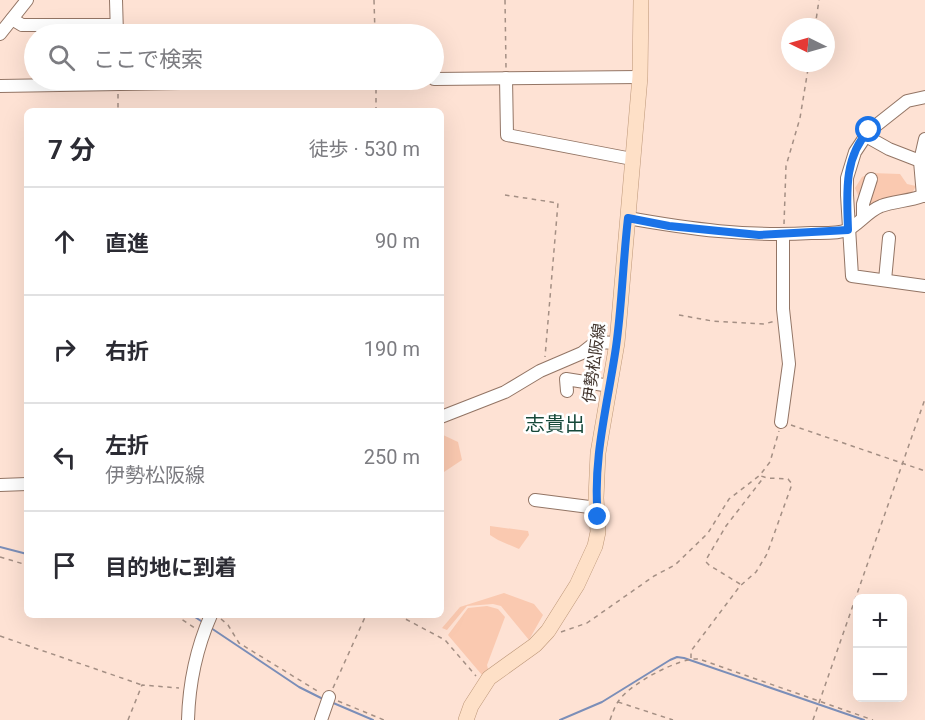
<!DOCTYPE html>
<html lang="ja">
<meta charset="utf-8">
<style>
body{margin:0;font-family:Roboto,"Noto Sans JP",sans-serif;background:#f2f2f3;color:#2b2b33}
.controls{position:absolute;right:18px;bottom:18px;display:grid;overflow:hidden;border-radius:9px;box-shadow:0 6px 24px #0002}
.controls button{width:54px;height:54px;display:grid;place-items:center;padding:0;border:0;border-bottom:2px solid #e1e1e2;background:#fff;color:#2b2b33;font:30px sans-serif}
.compass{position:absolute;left:781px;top:18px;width:54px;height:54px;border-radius:50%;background:#fff;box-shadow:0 6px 24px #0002;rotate:275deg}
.stop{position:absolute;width:18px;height:18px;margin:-14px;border:4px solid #1a73e8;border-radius:50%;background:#fff}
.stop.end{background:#1a73e8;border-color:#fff;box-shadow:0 2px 6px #0008}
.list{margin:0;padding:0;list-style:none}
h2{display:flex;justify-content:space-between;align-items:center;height:78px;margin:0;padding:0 24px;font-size:26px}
h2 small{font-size:20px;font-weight:400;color:#7c7c81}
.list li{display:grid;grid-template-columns:39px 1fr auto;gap:18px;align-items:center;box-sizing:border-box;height:108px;padding:0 24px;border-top:2px solid #e1e1e2}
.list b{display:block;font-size:22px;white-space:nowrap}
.list p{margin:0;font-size:20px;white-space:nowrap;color:#7c7c81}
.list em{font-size:20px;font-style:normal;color:#7c7c81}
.icon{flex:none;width:33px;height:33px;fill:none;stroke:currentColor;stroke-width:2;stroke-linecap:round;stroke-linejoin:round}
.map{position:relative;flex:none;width:925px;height:720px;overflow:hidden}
.search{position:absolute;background:#fff;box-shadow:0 6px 24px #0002;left:24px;top:24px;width:420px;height:66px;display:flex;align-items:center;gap:15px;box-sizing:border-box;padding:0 21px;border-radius:33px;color:#7c7c81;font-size:22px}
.panel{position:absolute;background:#fff;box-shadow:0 6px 24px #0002;left:24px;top:108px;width:420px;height:510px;border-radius:9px}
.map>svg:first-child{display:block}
</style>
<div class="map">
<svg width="925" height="720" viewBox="0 0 925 720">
<rect width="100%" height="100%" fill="#fee2d4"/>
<!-- green -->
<g fill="#fac9b0">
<path d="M871,173L900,174L907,184L916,186L911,195L871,207L860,200L855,188L862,177Z"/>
<path d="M441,434L458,442L462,460L441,474Z"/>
<path d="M490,526L528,531L529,535L519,549L498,540L490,535Z"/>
<path d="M504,593L534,604L543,615L529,640L501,606L493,604L467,606L447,630L442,628L460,607Z"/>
<path d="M487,606L498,609L505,617L487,665L488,669L482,675L448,635L468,608Z"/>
</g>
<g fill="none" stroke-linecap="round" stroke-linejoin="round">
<!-- stream -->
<g stroke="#7b8eb8" stroke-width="2">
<path d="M0,547L27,554"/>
<path d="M192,615L204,623"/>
<path d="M211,628L299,687L323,699"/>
<path d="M331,702L373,720"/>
<path d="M560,720L602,702L670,660L677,657L684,658L864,720"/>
</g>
<defs>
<g id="minor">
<path d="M116,0L117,34"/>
<path d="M12,19L22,25H116"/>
<path d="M0,34L27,0"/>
<path d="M506,78L507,135L632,159"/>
<path d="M434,79L640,77"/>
<path d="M0,86L363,80"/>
<path d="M925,97L907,101L869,131L855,152L847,178V195L852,276L925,286"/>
<path d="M864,135L889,149L920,161"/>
<path d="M923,196L920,161L925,139"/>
<path d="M863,217V204L871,179"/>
<path d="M628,218C689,229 749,237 811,233C821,233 837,234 847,230C857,226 868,211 881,206C895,201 911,201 925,195"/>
<path d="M885,280L889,238"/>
<path d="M567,391L566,379L610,386"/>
<path d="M441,417L505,392L540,371L582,353L596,342L617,343"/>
<path d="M781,422L789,364L783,309V235"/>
<path d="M0,485L27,484"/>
<path d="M535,500L597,508"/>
<path d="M188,720C189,683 196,649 211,615"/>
<path d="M321,720L329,697"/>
</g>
<path id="major" d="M466,720L471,706L489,678L535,645L548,631L577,585L595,546L598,532L596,498L598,453L617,343L640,77L641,0"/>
</defs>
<!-- minor casing -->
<use href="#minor" stroke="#937565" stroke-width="14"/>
<!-- major casing -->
<use href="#major" stroke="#bd9779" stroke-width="16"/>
<!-- path -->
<g stroke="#a48f84" stroke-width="1.5" stroke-dasharray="4.5 4.5" stroke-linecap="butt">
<path d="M374,0L375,34"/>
<path d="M505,0L506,68"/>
<path d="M815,27L819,0"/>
<path d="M376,80V111"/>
<path d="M118,94V111"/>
<path d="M505,195L558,203L545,357"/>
<path d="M784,224L786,166L800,118L809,63"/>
<path d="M679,315L712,321L764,324L775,321"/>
<path d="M791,425L925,471"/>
<path d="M0,557L27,565"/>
<path d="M740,584L709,565L706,562L707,558L726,526L764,477"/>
<path d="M175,615L195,628"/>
<path d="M398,615L445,640L476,676"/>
<path d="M221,619L228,625L239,643L319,692"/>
<path d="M561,632L587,623L654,576L675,565L708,533L729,499L760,475L770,462L779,431"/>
<path d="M0,636L142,685"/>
<path d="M691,658V651L740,586L756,572L767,554L792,484L788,479L767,478L761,476"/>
<path d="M333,688L366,615"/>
<path d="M338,701L384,720"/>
<path d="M618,702L673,720"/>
<path d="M128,720L142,685L179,688"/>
<path d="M610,720C613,712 615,705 620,699C632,683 680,657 699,659L873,720"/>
<path d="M813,720L925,399"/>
</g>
<!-- minor -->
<use href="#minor" stroke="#fff" stroke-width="12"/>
<!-- major -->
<use href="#major" stroke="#fee0c7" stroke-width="15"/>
</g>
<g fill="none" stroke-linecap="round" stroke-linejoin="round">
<!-- route -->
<path stroke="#1a73e8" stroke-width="8" d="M598,517C592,460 608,403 616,347C622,305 623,261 628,218L669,226L759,235L848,230C847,195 843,158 869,130"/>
</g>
<g text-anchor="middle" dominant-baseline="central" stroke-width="5" stroke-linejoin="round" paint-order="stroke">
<!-- street labels -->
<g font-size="16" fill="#43362f" stroke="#fff">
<text transform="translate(594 363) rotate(-82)">伊勢松阪線</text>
</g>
<!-- quarter labels -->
<g font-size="20" fill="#164839" stroke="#fff">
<text x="555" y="424">志貴出</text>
</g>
</g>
</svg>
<div class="controls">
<button>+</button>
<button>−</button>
</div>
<svg class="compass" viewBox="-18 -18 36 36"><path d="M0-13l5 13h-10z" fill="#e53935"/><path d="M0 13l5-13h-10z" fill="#7c7c81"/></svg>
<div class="stop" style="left:869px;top:130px"></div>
<div class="stop end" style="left:598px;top:517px"></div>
<div class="search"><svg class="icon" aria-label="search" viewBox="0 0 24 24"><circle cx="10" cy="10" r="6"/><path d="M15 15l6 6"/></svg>ここで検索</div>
<section class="panel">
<h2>7 分<small>徒歩 · 530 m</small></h2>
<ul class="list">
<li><svg class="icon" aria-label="ahead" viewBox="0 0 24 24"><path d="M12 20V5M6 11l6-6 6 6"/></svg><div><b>直進</b></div><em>90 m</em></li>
<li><svg class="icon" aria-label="right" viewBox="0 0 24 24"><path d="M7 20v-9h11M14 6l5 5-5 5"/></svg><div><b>右折</b></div><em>190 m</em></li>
<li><svg class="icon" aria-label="left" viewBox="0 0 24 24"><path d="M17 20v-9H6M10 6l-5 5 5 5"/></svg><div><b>左折</b><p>伊勢松阪線</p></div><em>250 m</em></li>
<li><svg class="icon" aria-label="arrive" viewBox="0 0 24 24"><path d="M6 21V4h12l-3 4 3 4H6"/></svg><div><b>目的地に到着</b></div></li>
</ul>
</section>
</div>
